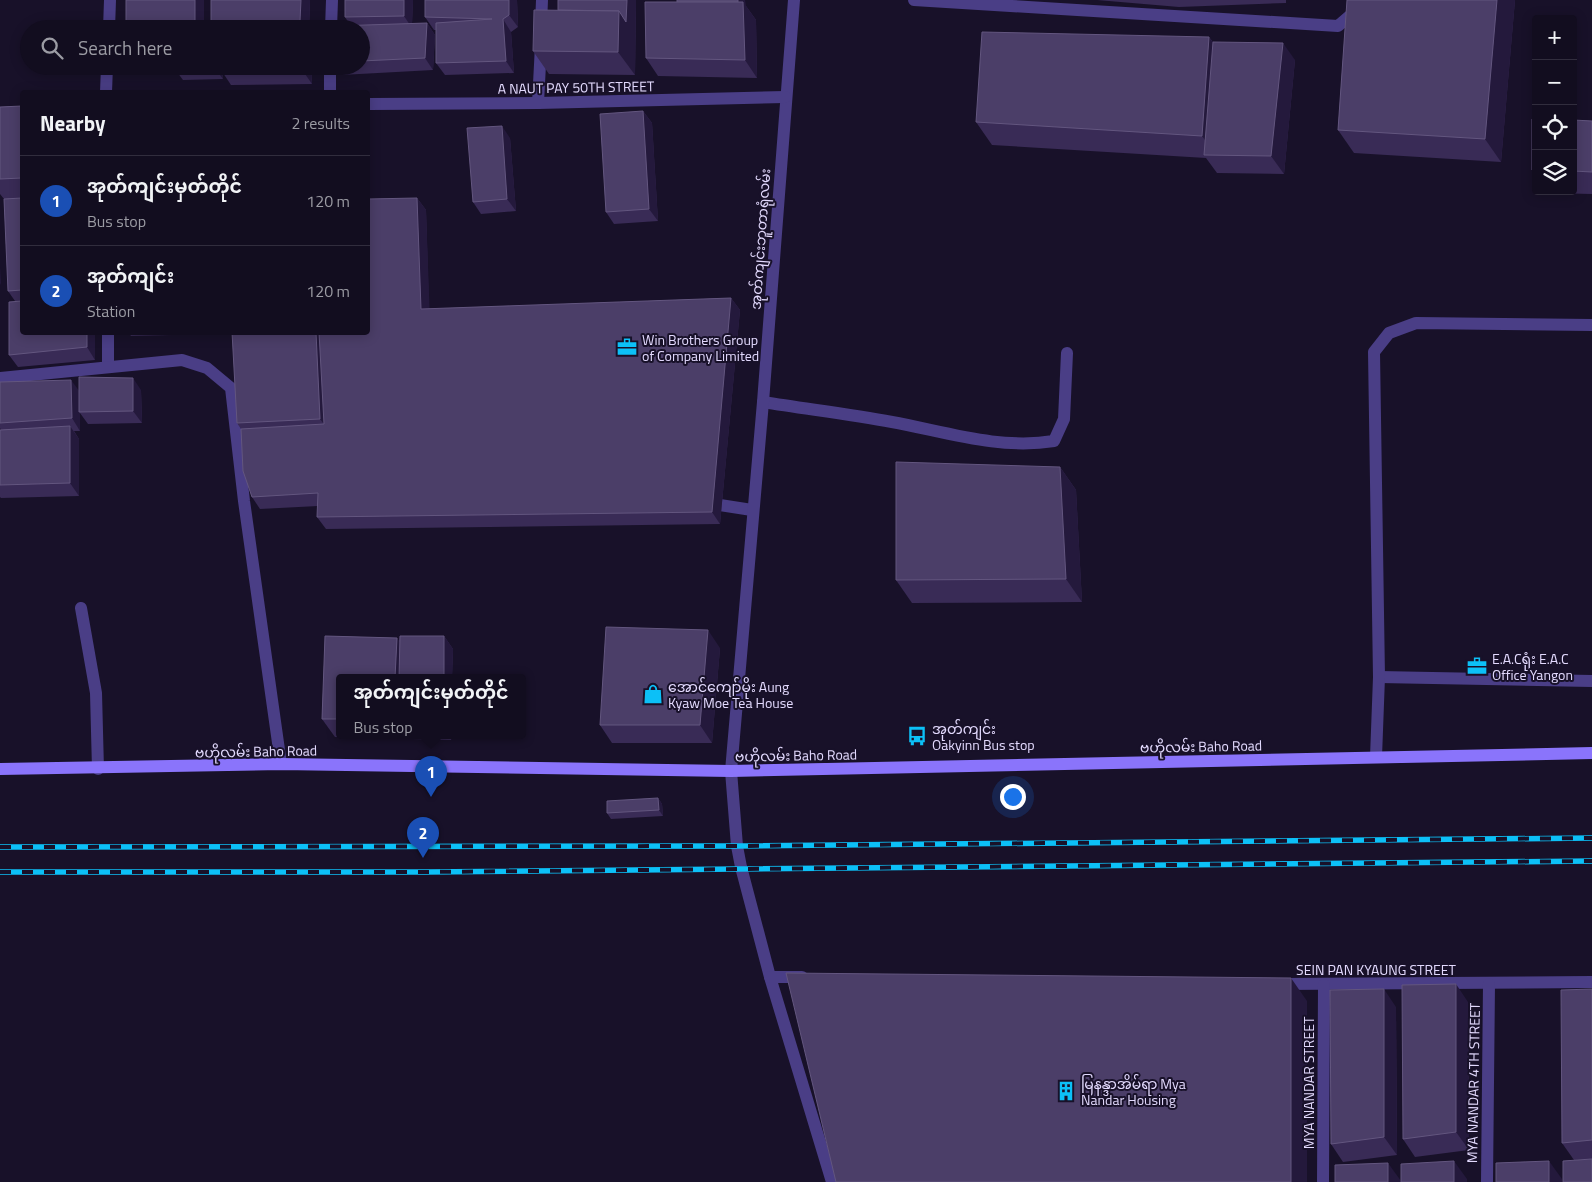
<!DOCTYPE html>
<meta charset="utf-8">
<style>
body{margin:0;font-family:"Titillium Web","Noto Sans Myanmar",sans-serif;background:#1b1628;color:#f1f3f6}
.controls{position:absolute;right:15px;top:15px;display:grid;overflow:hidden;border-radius:5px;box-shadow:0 2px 12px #0003}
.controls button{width:45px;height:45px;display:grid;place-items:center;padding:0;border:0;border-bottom:1px solid #312d3d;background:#120d1f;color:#f1f3f6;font:25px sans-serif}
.you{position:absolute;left:1012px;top:796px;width:18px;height:18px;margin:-12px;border:4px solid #fff;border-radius:50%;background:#1a73e8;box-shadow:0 0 0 8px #1a73e833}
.badge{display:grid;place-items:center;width:32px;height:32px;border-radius:50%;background:#0cc0f7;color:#fff;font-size:16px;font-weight:700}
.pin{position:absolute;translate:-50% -41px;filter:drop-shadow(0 1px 2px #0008)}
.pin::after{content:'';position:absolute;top:26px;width:18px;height:15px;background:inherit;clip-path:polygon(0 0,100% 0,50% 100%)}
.popup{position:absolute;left:336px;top:674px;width:190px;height:65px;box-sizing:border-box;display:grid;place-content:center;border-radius:5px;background:#120d1f;filter:drop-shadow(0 1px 4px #0005);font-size:16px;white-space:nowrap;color:#9c9ca4}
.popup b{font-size:19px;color:#f1f3f6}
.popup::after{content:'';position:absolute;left:50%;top:100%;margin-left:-10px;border:10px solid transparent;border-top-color:#120d1f}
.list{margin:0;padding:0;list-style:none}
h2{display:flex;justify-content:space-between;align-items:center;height:65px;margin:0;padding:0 20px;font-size:21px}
h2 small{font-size:16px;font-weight:400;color:#9c9ca4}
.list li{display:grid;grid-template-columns:32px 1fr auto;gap:15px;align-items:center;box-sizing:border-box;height:90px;padding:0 20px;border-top:1px solid #312d3d}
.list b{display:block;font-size:19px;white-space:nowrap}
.list p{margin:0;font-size:16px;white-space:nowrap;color:#9c9ca4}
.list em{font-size:16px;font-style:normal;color:#9c9ca4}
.icon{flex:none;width:28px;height:28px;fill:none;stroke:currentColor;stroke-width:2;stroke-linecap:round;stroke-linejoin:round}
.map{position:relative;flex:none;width:1592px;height:1182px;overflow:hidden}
.search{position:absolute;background:#120d1f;box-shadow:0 2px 12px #0003;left:20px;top:20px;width:350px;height:55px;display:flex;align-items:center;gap:12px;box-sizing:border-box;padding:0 18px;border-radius:28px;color:#9c9ca4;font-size:19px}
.panel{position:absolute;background:#120d1f;box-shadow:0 2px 12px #0003;left:20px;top:90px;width:350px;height:245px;border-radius:5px}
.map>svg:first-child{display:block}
</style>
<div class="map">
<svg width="1592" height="1182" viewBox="0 0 1592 1182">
<rect width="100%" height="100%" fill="#181129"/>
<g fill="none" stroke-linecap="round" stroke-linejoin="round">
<!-- service -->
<g stroke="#4a3e86" stroke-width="12">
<path d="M914,0L1338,26L1353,13L1354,0"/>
<path d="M763,402C806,409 849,414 892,422C946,432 1000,450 1054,441L1064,419L1067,353"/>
<path d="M707,503L752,510"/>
<path d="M81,608L96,693L98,769"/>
<path d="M1379,677L1592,681"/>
<path d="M1376,757L1379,677L1374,352L1389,333L1416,323L1592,325"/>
</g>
<!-- minor -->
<g stroke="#4a3e86" stroke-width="12">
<path d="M794,0L763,402L731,771L737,846L741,867L770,977L832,1182"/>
<path d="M541,25L542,0"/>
<path d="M109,29L110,0"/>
<path d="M331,29L332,0"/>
<path d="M106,92L107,66"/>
<path d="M330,92V66"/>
<path d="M538,103L541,45"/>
<path d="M368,104L538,103L785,97"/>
<path d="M108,332V367"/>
<path d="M0,378L182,360L207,368L231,388L244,501L281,764"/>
<path d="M770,977H802"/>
<path d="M1280,984L1592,982"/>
<path d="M1323,1182L1324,985"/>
<path d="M1487,1182L1489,984"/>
</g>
<!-- secondary -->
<path stroke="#8a74fb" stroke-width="12" d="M0,769L281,764L731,771L1592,753"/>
<defs>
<g id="rail">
<path d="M0,847L737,846L1592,838"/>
<path d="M0,872H426L1592,861"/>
</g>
</defs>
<!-- rail casing -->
<use href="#rail" stroke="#0cc0f7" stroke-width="5.5"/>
<!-- rail -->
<use href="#rail" stroke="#181129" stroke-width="4" stroke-dasharray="11" stroke-linecap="butt"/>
</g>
<!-- wall -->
<g fill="#392b56">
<path d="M204,0V29H129L126,25Z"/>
<path d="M310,0L309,29H215L211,23Z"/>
<path d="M345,0H413L412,23H427L435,35L433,70L341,75L335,66H361V29L350,25L345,17Z"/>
<path d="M425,0H517L518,27L511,32L514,73L445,75L436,63V30H434L425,17Z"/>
<path d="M558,0H636L635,75L549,74L533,51L558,10Z"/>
<path d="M1097,0H1286V3L1179,7Z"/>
<path d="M1347,0H1515L1501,162L1354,153L1338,130Z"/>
<path d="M677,2L746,6L756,20L757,78L658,76L646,58Z"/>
<path d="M1209,37L1213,42L1295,60L1284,174L1217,173L1206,158L992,145L976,122Z"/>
<path d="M222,66L223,79L183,80L174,68Z"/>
<path d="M311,66L312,84L231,85L223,73Z"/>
<path d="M22,106V332H95V360L18,367L9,355L15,301L8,291L4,199L0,194V107Z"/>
<path d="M643,111L652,123L658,221L614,224L606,212Z"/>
<path d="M1536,119V176L1532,170Z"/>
<path d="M1573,120L1592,121V194L1548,193L1546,191H1573Z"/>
<path d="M510,138L516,211L481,214L473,202Z"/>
<path d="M417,198L426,210L429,309L731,298L740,310L720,524L326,529L317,517L318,506L260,509L252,497L241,429L237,423L368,332Z"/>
<path d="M128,332H213V334L131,336Z"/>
<path d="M0,382L79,391L141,390L142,423L88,424L80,413V431H74L79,439V496L1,498L0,497V430H1L0,428Z"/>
<path d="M1060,467L1076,490L1082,602L912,603L896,580Z"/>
<path d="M325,636L397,638L399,642L400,636H444L453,649L452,678H340V736H452L451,740L335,737L322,719Z"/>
<path d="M720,648L712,743H612L600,725Z"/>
<path d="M658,798L662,804L663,816L611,819L607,813Z"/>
<path d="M1592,989V1159L1574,1160L1562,1143Z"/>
<path d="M1468,1002L1469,1150L1415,1157L1403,1139Z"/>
<path d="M1396,1007L1397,1155L1343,1162L1331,1144Z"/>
</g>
<!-- shaded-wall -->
<g fill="#24193c">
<path d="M195,0H204V29H199L195,23Z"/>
<path d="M301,0H310L309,29H305L300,21Z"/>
<path d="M404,0H413L412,28L404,16Z"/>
<path d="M509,0H517L518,27L509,15Z"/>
<path d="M627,0H636L635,75L618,52L619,11Z"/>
<path d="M738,0H745L746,6L756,20L757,78L745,60Z"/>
<path d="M1497,0H1515L1501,162L1485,139Z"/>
<path d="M503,19L511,32L514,73L506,61Z"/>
<path d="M427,23L435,35L433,70L425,58Z"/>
<path d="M1209,37L1225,60L1216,155L1202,136Z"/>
<path d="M1283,43L1295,60L1284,174L1271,156Z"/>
<path d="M214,66H222L223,79L214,67Z"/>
<path d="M303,66H311L312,84L303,71Z"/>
<path d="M643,111L652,123L658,221L649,209Z"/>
<path d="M502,126L510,138L516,211L507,199Z"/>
<path d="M417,198L426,210L430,321L421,309Z"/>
<path d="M0,267L1,285L0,283Z"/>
<path d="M731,298L740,310L720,524L712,512Z"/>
<path d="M87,332H95V360L87,347Z"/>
<path d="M316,332H322L333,436L320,419Z"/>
<path d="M133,378L141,390L142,423L133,411Z"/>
<path d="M71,380L80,392V431L72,418Z"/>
<path d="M70,426L79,439V496L70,483Z"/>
<path d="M1060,467L1076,490L1082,602L1066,579Z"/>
<path d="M708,630L720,648L712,743L700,725Z"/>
<path d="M444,636L453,649L452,678H444Z"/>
<path d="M397,638L409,656V678H395Z"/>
<path d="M658,798L662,804L663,816L659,810Z"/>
<path d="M1291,978L1307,1001V1182H1291Z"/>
<path d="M1456,984L1468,1002L1469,1150L1456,1132Z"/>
<path d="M1384,989L1396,1007L1397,1155L1384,1137Z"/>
<path d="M1454,1161L1467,1179V1182H1454Z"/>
<path d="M1549,1161L1562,1179V1182H1549Z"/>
<path d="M1388,1163L1401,1181V1182H1388Z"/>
</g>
<!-- building -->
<g fill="#4b3e68" stroke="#63567f">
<path d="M126,0H195V23L126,25Z"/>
<path d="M211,0H301L300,21L211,23Z"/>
<path d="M345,0H404V16L345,17Z"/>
<path d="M425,0H509V15L503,19L506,61L436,63V23L492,19L425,17Z"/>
<path d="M558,0H627L626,22L619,11L558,10Z"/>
<rect x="677" y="0" width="61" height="2"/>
<path d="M1347,0H1497L1485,139L1338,130Z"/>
<path d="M645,2H743L745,60L646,58Z"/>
<path d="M534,10L619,11L618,52L533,51Z"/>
<path d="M427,23L425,58L361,61V29H335V26Z"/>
<path d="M301,25V29H222V26Z"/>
<path d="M982,32L1209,37L1202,136L976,122Z"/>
<path d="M1213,42L1283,43L1271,156L1204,155Z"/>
<path d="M174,66H214V67L174,68Z"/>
<path d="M223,66H303V71L223,73Z"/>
<path d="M22,106V178L0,179V107Z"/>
<path d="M643,111L649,209L606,212L600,114Z"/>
<path d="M1532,119H1536V171L1532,170Z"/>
<path d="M1573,120L1592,121V172L1573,171Z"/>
<path d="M502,126L507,199L473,202L467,128Z"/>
<path d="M22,198V290L8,291L4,199Z"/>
<path d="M417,198L421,309L731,298L712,512L317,517L318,493L252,497L243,471L241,429L324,424L319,332H368V199Z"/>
<path d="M22,301V332H87V347L9,355V302Z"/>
<path d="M232,332H316L320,419L237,423Z"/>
<path d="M79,377L133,378V411L79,412Z"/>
<path d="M71,380L72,418L0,423V382Z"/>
<path d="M70,426V483L0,485V430Z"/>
<path d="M896,462L1060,467L1066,579L896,580Z"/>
<path d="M606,627L708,630L700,725H600Z"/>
<path d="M325,636L397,638L395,678H340V719H322Z"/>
<path d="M400,636H444V678H399Z"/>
<path d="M658,798L659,810L607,813V801Z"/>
<path d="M786,973L1291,978V1182H836Z"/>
<path d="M1456,984V1132L1403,1139L1402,985Z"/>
<path d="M1384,989V1137L1331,1144L1330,990Z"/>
<path d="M1592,989V1140L1562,1143L1561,990Z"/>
<path d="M1592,1159V1182H1563V1161Z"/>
<path d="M1454,1161V1182H1401V1164Z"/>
<path d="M1549,1161V1182H1496V1163Z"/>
<path d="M1388,1163V1182H1335V1165Z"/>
</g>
<!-- icons -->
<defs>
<symbol id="office-bare" viewBox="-9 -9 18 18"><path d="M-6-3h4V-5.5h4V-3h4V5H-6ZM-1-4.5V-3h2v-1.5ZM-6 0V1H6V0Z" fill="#0cc0f7" stroke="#181129" stroke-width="2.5" paint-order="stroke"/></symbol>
<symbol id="shop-bare" viewBox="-9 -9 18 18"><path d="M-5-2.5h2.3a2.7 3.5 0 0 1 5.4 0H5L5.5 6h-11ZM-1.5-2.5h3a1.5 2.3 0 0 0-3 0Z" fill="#0cc0f7" stroke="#181129" stroke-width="2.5" paint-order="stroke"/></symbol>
<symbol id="bus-bare" viewBox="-9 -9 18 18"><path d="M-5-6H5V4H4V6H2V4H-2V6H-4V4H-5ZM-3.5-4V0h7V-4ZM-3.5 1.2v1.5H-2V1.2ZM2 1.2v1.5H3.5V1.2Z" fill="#0cc0f7" stroke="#181129" stroke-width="2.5" paint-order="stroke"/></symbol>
<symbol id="building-bare" viewBox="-9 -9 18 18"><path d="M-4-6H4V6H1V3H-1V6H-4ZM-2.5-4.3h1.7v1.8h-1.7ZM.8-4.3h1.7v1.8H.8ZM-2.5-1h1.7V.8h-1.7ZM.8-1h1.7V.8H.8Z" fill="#0cc0f7" stroke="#181129" stroke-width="2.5" paint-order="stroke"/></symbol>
</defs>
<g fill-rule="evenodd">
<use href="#office-bare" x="613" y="333" width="28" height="28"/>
<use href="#office-bare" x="1463" y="652" width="28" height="28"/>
<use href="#shop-bare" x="639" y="680" width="28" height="28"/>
<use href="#bus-bare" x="903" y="722" width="28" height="28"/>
<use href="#building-bare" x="1052" y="1077" width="28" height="28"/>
</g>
<g text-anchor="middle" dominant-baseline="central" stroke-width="4" stroke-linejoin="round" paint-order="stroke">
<!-- street labels -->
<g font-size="14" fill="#e3dafe" stroke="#181129">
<text transform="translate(576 87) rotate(-1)">A NAUT PAY 50TH STREET</text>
<text transform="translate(760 239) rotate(-86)">အုတ်ကျင်းဘူတာရုံလမ်း</text>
<text transform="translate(1201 746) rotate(-1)">ဗဟိုလမ်း Baho Road</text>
<text transform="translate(256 751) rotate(-1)">ဗဟိုလမ်း Baho Road</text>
<text transform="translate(796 755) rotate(-1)">ဗဟိုလမ်း Baho Road</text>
<text x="1376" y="969">SEIN PAN KYAUNG STREET</text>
<text transform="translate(1308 1083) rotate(-90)">MYA NANDAR STREET</text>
<text transform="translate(1473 1083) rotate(-89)">MYA NANDAR 4TH STREET</text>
</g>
<!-- poi labels -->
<g font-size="14" fill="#e3dafe" stroke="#181129" text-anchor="start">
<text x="642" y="339">Win Brothers Group<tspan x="642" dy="16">of Company Limited</tspan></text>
<text x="1492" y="658">E.A.Cရုံး E.A.C<tspan x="1492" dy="16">Office Yangon</tspan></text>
<text x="668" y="686">အောင်ကျော်မိုး Aung<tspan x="668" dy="16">Kyaw Moe Tea House</tspan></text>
<text x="932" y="728">အုတ်ကျင်း<tspan x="932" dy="16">Oakyinn Bus stop</tspan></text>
<text x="1081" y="1083">မြနန္ဒာအိမ်ရာ Mya<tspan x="1081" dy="16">Nandar Housing</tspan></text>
</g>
</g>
</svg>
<div class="controls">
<button>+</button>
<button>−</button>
<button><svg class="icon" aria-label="locate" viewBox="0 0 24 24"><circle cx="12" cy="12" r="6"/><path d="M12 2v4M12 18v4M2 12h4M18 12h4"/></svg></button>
<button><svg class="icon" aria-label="layers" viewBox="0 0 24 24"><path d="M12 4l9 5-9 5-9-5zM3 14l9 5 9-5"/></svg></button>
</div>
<div class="you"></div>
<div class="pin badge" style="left:431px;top:797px;background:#1a4fb4">1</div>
<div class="popup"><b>အုတ်ကျင်းမှတ်တိုင်</b>Bus stop</div>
<div class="pin badge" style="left:423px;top:858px;background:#1a4fb4">2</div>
<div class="search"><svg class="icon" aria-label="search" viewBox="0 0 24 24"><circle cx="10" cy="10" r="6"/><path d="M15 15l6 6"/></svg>Search here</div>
<section class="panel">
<h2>Nearby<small>2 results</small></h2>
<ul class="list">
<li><span class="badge" style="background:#1a4fb4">1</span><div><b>အုတ်ကျင်းမှတ်တိုင်</b><p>Bus stop</p></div><em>120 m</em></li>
<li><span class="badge" style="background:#1a4fb4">2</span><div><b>အုတ်ကျင်း</b><p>Station</p></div><em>120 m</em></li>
</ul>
</section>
</div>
